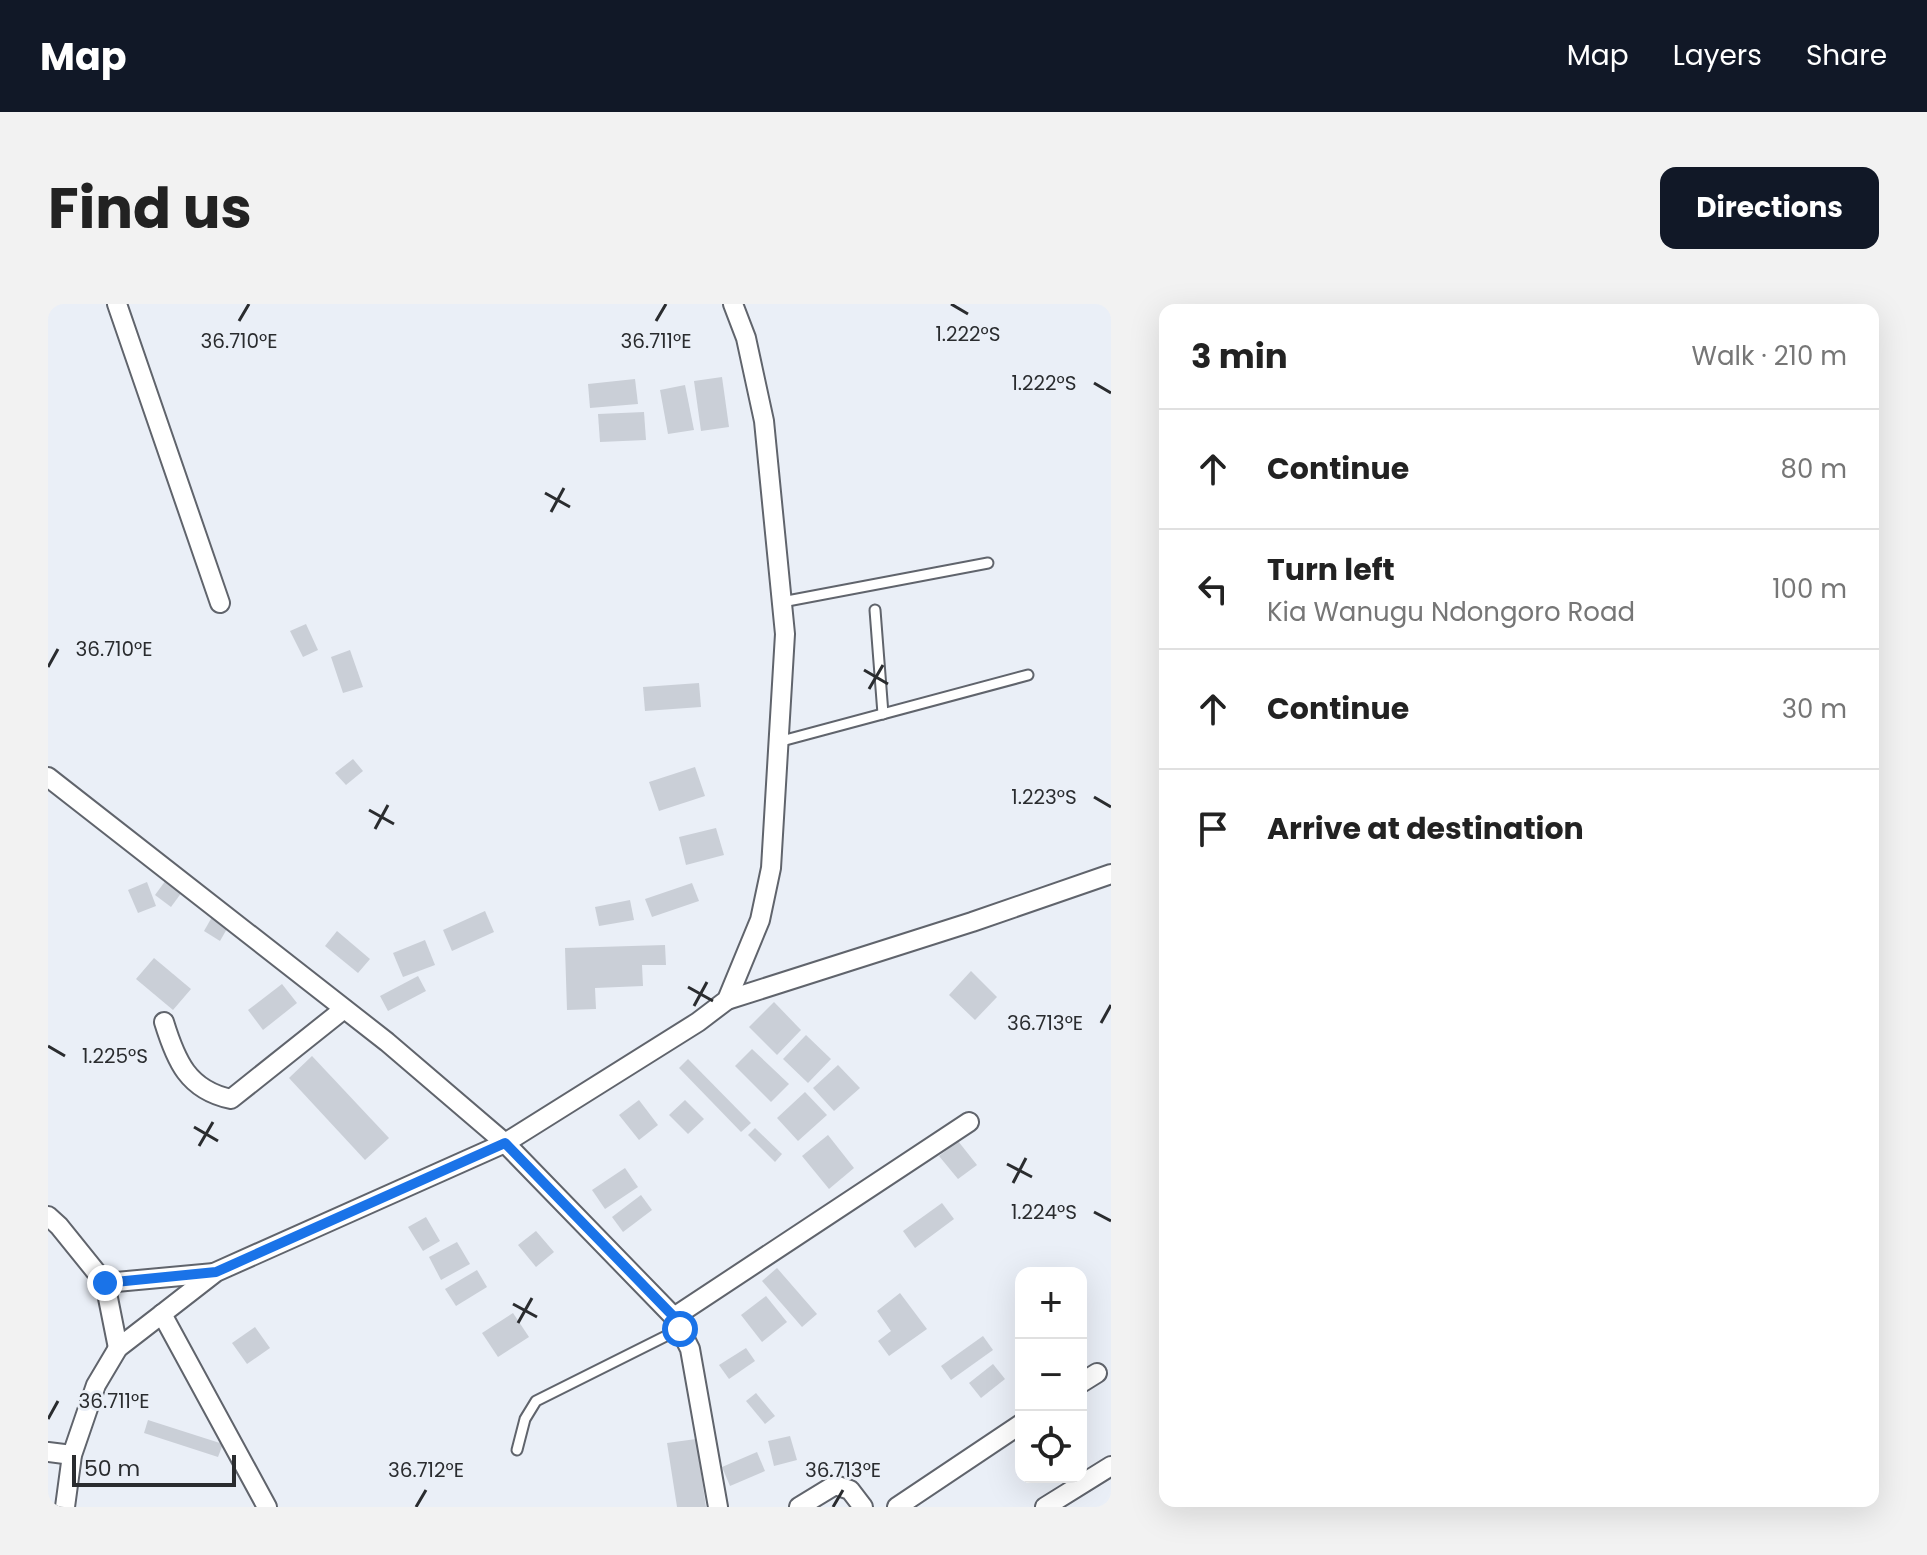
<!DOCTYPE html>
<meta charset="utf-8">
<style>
body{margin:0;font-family:Poppins,sans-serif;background:#f2f2f2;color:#222}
.controls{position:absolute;right:24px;bottom:24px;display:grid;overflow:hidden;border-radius:16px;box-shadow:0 8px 32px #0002}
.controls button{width:72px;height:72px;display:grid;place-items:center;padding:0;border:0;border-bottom:2px solid #e0e0e0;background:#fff;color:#222;font:40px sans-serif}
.scale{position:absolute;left:24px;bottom:20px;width:164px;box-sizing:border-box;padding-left:8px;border:4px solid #2a2c2f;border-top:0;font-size:22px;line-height:28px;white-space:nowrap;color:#2a2c2f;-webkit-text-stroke:6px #eaeff7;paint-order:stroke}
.stop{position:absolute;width:24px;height:24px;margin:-18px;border:6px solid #1a73e8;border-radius:50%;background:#fff}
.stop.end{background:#1a73e8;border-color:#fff;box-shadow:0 2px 8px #0008}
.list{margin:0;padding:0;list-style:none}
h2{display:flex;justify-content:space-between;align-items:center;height:104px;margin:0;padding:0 32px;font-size:34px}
h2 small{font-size:26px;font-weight:400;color:#767676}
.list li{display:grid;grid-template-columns:52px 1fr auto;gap:24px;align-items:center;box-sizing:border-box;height:120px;padding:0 32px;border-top:2px solid #e0e0e0}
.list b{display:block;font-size:30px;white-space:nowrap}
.list p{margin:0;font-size:26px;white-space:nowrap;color:#767676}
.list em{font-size:26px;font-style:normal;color:#767676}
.icon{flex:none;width:44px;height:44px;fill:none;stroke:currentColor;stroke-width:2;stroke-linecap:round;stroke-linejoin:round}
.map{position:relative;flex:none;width:1063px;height:1203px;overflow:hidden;border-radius:16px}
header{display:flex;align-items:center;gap:48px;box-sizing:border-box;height:112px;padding:0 40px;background:#111827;color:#fff}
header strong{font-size:38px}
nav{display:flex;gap:44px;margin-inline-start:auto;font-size:28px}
.intro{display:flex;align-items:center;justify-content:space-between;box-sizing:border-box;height:192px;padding:0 48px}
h1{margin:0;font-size:56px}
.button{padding:20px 36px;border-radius:16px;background:#111827;color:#fff;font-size:28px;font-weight:700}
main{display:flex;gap:48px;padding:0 48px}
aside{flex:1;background:#fff;border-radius:16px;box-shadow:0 8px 32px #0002}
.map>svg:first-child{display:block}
</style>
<header>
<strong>Map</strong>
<nav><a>Map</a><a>Layers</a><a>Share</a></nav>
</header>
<div class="intro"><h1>Find us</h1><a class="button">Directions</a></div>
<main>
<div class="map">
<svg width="1063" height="1203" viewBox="0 0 1063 1203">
<rect width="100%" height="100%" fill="#eaeff7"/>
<!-- building -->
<g fill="#cacfd7">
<path d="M674,73L681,123L653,127L646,77Z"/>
<path d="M587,75L590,100L542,104L540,80Z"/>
<path d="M637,81L646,126L620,130L612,86Z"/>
<path d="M596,108L598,136L552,138L550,110Z"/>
<path d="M258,320L270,346L255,353L242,327Z"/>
<path d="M302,346L315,383L295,389L283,353Z"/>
<path d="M651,379L653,403L597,407L595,383Z"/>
<path d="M305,455L315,467L298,481L287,469Z"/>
<path d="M647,463L657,492L611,507L601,478Z"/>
<path d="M668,524L676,551L638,561L631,533Z"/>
<path d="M118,576L134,588L123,603L107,591Z"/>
<path d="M99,578L108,602L90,609L80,586Z"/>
<path d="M644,579L651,597L604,613L597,595Z"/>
<path d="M582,596L586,616L551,622L547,603Z"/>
<path d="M437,607L446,628L404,647L395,626Z"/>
<path d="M164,613L180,623L172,637L156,627Z"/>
<path d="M289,627L322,655L310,669L277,642Z"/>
<path d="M377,636L387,661L355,673L345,649Z"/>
<path d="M617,641L618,661H594L595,682L547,684L548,705L519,706L517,644Z"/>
<path d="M106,654L143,685L125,706L88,675Z"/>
<path d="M923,667L949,693L927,716L901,691Z"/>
<path d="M370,672L378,687L340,707L332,692Z"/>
<path d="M234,680L249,699L215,726L200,706Z"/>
<path d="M726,698L753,726L729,751L701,723Z"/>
<path d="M758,731L783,755L760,779L735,755Z"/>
<path d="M704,745L741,780L723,798L687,762Z"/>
<path d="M264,752L341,834L317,856L241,774Z"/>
<path d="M640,755L703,819L693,828L631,764Z"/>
<path d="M790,761L812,784L786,807L765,784Z"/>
<path d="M757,788L779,811L750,837L729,814Z"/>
<path d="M591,796L610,821L591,836L571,811Z"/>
<path d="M637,796L656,815L640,830L621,811Z"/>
<path d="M707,824L734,850L727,858L700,831Z"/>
<path d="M780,831L806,864L781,885L754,852Z"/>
<path d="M910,837L929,861L910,875L891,852Z"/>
<path d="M577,864L590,883L557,905L544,886Z"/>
<path d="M593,891L604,906L575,928L564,913Z"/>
<path d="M894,899L906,915L867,944L855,927Z"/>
<path d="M378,913L392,937L375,947L360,923Z"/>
<path d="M488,927L506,948L488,963L470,941Z"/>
<path d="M409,938L422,960L393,976L381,953Z"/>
<path d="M729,964L769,1010L754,1023L714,977Z"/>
<path d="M429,966L439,983L408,1002L397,985Z"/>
<path d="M852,989L879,1025L841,1052L830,1037L843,1027L829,1007Z"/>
<path d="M718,992L739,1018L714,1038L693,1011Z"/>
<path d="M465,1009L481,1033L450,1053L434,1029Z"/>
<path d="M207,1023L222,1044L199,1060L184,1039Z"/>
<path d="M935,1032L945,1046L903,1076L893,1062Z"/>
<path d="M698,1044L707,1057L681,1075L671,1061Z"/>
<path d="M945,1060L957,1075L933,1094L921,1079Z"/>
<path d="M708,1089L727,1112L717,1120L698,1097Z"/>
<path d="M100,1116L175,1140L170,1153L96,1129Z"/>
<path d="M742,1132L749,1156L726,1162L720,1137Z"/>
<path d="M648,1135L658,1203H629L619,1139Z"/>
<path d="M709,1148L717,1167L682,1182L674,1163Z"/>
</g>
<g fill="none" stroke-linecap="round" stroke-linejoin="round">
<defs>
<g id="service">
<path d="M734,298L940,259"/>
<path d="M827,306L835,410"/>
<path d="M730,438L980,371"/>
<path d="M469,1146L477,1115L488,1097L632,1025"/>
</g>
<g id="minor">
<path d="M69,0L172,299"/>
<path d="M0,473L339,738L457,839L626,1013L642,1045L670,1203"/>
<path d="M679,696L924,618L1063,570"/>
<path d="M116,718C128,757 140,786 183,795L296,705"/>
<path d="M0,912L11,922L57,979L166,969"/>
<path d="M57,979L70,1044"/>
<path d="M114,1010L219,1203"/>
<path d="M626,1013L921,818"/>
<path d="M1033,1079L1049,1069"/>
<path d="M0,1148L24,1151"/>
<path d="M17,1203L24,1151L48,1081L70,1044L114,1010L168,968L457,839L650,718L679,696L712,616L723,564L737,330L716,117L698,34L685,0"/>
<path d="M751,1203L787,1181L802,1186L815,1203"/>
<path d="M849,1203L973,1120"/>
<path d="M997,1203L1063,1162"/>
</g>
</defs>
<!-- service casing -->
<use href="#service" stroke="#60646c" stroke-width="13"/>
<!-- minor casing -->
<use href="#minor" stroke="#60646c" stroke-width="22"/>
<!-- service -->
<use href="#service" stroke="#fff" stroke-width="9"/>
<!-- minor -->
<use href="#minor" stroke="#fff" stroke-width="18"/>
</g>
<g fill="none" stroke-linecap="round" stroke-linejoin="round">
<!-- route -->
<path stroke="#1a73e8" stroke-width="10" d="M57,979L168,968L457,839L626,1013L632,1025"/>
</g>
<!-- ticks -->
<path fill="none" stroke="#2a2c2f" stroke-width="3" d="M903,0L920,10M191,17L201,0M608,17L618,0M1046,79L1063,89M497,189L522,203M503,208L516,184M0,363L10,345M816,366L840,380M821,385L835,361M1046,493L1063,503M321,506L346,520M327,525L340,501M640,683L665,697M646,702L659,678M1053,719L1063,701M0,742L17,752M146,823L170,837M151,842L165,818M959,860L984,873M965,879L978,854M1046,908L1063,917M465,1000L489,1013M470,1019L484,994M0,1115L10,1097M368,1203L378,1186M785,1203L795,1186"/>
<g font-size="20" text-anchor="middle" fill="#2a2c2f" stroke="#eaeff7" stroke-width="6" stroke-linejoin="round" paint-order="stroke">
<text x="920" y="37">1.222°S</text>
<text x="191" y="44">36.710°E</text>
<text x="608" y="44">36.711°E</text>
<text x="996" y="86">1.222°S</text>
<text x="66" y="352">36.710°E</text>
<text x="996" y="500">1.223°S</text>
<text x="997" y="726">36.713°E</text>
<text x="67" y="759">1.225°S</text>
<text x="996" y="915">1.224°S</text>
<text x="66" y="1104">36.711°E</text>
<text x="378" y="1173">36.712°E</text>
<text x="795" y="1173">36.713°E</text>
</g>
</svg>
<div class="controls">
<button>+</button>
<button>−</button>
<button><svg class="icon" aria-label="locate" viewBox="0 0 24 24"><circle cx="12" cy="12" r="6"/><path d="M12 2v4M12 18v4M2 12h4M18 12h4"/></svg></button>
</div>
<div class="scale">50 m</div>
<div class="stop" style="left:632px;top:1025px"></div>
<div class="stop end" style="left:57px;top:979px"></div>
</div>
<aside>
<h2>3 min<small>Walk · 210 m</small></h2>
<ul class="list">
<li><svg class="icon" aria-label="ahead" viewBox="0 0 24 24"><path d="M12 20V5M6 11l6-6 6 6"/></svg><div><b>Continue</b></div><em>80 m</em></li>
<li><svg class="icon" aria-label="left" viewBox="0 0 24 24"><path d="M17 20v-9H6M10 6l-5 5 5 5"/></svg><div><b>Turn left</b><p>Kia Wanugu Ndongoro Road</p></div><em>100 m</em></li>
<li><svg class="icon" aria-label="ahead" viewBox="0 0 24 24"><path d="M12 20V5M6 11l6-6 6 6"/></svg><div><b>Continue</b></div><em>30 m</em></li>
<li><svg class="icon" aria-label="arrive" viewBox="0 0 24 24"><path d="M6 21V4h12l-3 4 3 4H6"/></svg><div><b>Arrive at destination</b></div></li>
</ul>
</aside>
</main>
